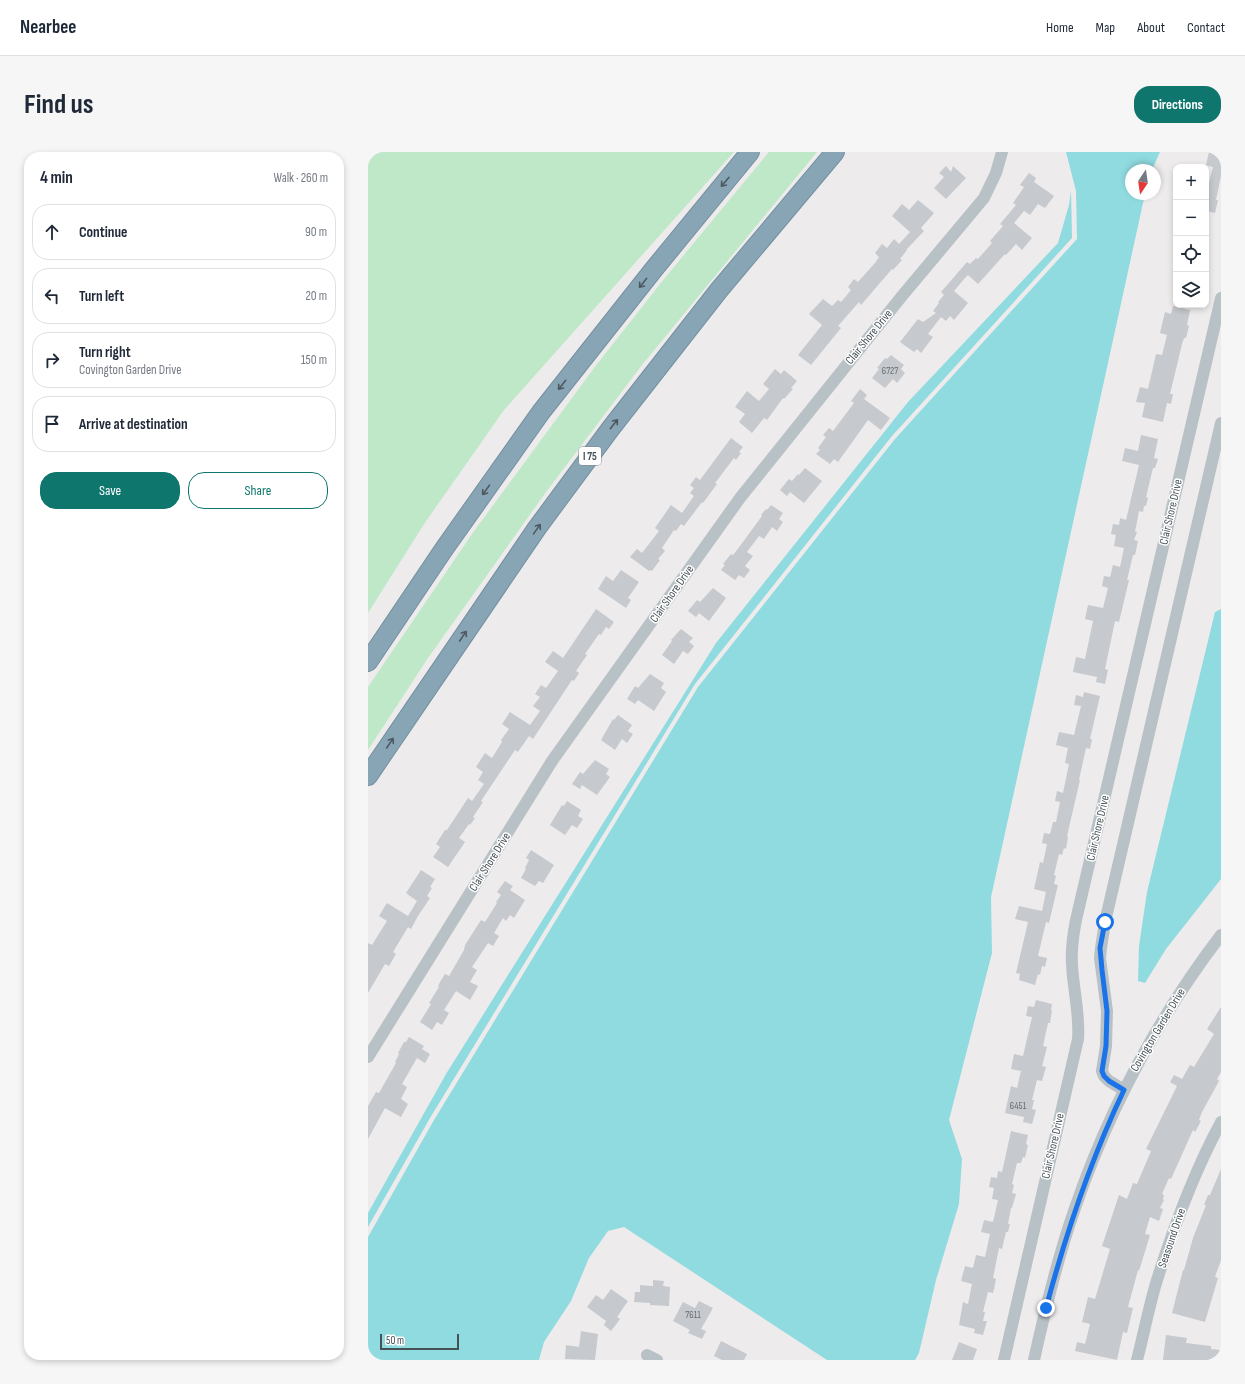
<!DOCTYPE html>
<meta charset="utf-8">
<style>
body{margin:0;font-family:"Sofia Sans Condensed",sans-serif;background:#f6f6f7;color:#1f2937}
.controls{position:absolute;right:12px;top:12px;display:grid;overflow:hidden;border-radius:8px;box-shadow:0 2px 6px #0003}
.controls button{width:36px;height:36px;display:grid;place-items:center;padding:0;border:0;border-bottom:1px solid #e0e1e3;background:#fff;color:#1f2937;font:20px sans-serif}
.compass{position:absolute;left:757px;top:12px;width:36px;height:36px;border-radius:50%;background:#fff;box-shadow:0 2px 6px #0003;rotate:193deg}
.scale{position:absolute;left:12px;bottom:10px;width:79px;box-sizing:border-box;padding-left:4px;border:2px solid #465156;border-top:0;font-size:11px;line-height:14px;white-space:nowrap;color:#465156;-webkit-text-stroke:3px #fff;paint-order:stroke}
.stop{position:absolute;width:12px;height:12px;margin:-9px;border:3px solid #1a73e8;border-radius:50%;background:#fff}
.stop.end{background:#1a73e8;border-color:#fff;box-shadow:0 1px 4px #0008}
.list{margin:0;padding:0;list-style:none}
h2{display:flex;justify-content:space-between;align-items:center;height:52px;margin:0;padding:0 16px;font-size:17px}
h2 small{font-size:13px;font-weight:400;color:#747a83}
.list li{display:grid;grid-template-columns:26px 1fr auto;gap:12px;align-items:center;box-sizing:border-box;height:56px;margin:0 8px 8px;padding:0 8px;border:1px solid #e0e1e3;border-radius:16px}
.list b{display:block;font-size:15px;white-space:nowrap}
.list p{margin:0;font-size:13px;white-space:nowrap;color:#747a83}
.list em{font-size:13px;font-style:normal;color:#747a83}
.actions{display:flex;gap:8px;padding:12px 16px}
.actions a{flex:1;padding:9px 0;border:1px solid #0f766e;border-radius:16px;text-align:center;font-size:14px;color:#0f766e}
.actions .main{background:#0f766e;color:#fff}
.icon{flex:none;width:22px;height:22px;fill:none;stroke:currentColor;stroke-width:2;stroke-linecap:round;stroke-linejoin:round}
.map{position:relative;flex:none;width:853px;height:1208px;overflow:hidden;border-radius:16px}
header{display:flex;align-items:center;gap:24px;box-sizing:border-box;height:56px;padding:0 20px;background:#fff;border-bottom:1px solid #e0e1e3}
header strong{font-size:19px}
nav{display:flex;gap:22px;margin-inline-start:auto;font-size:14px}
.intro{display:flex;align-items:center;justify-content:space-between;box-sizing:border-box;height:96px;padding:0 24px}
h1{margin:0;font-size:28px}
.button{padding:10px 18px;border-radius:16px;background:#0f766e;color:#fff;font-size:14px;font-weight:700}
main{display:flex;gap:24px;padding:0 24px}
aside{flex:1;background:#fff;border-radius:16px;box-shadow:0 2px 6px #0003}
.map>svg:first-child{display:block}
</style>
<header>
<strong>Nearbee</strong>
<nav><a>Home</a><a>Map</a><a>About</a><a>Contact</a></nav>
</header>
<div class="intro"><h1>Find us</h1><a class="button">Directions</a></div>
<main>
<aside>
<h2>4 min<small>Walk · 260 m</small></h2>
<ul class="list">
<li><svg class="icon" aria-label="ahead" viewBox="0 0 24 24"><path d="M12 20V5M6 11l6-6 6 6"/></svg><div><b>Continue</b></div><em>90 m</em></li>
<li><svg class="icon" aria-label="left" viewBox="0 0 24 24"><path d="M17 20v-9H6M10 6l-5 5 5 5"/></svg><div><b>Turn left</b></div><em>20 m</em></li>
<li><svg class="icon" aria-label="right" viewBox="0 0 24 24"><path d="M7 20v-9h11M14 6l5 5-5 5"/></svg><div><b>Turn right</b><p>Covington Garden Drive</p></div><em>150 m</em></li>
<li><svg class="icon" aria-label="arrive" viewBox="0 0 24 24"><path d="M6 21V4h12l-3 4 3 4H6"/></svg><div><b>Arrive at destination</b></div></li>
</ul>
<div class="actions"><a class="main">Save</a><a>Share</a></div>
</aside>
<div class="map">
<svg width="853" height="1208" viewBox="0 0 853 1208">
<rect width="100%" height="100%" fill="#eeebec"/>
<!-- green -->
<g fill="#bee8c8">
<path d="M0,0H366L136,258L56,372L0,461Z"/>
<path d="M401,0H449L274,213L178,340L60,506L0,598V535L21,504L104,382L226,216L296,127Z"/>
</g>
<!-- water -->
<g fill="#90dbe0">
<path d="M698,0H792L784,18H763V42H777L623,745L624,801L581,968L594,1007L591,1052L568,1128L551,1201L547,1208H459L256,1075L240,1079L221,1106L203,1149L176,1190L171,1208H0V1085L66,968L330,535L527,287L709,87L708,39Z"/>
<path d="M703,39L704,86L524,284L327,532L62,966L0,1075V1061L78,922L348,491L540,250L690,91L701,53Z"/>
<path d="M853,457V727L798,797L777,831L770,829L771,794L779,740L847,460Z"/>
</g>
<!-- building -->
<g fill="#c6c9cd">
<path d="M841,0H853V24L848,48H850L847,61L838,59V35H840L845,15L838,13Z"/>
<path d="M578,14L583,20L585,14L598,26L578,47L566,36L576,25L571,21Z"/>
<path d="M661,21L668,26L666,30L686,44L677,56L670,52L662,63L656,59L646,71L664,86L654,98L648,92L638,103L637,102L610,132L600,123L597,126L586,139L600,151L586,168L582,164L578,169L573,165L560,182L565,185L553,201L549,197L546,200L532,190L550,167L555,170L568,161L565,159L571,151L570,150L576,143L573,140L599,110L602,112L608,106L610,107L624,91L622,89L635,74L632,72L648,53L645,51L656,35L652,33Z"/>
<path d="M550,48L566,61L553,76L556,79L538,98H539L532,107L534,108L525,118L524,117L493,153L491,150L470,174L473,176L443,213L430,203L454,173L441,162L455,147L464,154L470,148L473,150L483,138L480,135L486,127L490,130L507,111L511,105L507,101L514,92L519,96L526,87L531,92L542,80L524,64L534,52L541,58Z"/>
<path d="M805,154L822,158L819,173L821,174L818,186H816L814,192L809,213L802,242H805L803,252L799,251L795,270L774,265L777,251L768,250L772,235L780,237L788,202L794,203L799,183L792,181L797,160L803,162Z"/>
<path d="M523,203L536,213L533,217L537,221L529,231L525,227L517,236L504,226L511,217L509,216L517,206L519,207Z"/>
<path d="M407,217L413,222L416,218L429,229L423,236L425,237L416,247L415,246L399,268L396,266L384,281L371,270L377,262L367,255L379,239L391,249L401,237L395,232Z"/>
<path d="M492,237L499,243L496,247L522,266L513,278L500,268L470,310L466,307L462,312L448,302L452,298L450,296L458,285L455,283L461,276L465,279L486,251L483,249Z"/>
<path d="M773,283L790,287L786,306L790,307L787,316H785L778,345L780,346L778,354H776L775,360L771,359L768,375L767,379L769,380L766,388L770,389L767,403H765L759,428H761L751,470L747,469L737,517L740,518L737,532L728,530L729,525L705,520L708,505L717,507L725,469L717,467L720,453L735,456L740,436L734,434L736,424L742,425L745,413L752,415L756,396L746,394L748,383L743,382L745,372L751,373L752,366L758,368L771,313L754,309L757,296L770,299Z"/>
<path d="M363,286L375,295L371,300L373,301L368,308L366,306L347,331L349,332L335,351L334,350L316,374L313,372L308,379L306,378L294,396L297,399L290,407L292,408L284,419L283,418L281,419L262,405L269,397L274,401L291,379L287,376L303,353L314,361L326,344L322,341L326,336L322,333L328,325L332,328Z"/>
<path d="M437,316L454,329L436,351L422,340L419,344L412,338L421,327L424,329L430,322L431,323Z"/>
<path d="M403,353L415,361L411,367L415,370L409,379L404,375L396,387L391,384L379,400L385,404L377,414L382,418L376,426L371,423L367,428L353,418L357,413L355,412L363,402L365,403L372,394L394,364L393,363L398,357L399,358Z"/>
<path d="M253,418L271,430L260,446L263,448L258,456L230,437L238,424L245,429Z"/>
<path d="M345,436L358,446L341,469L331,461L328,465L320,459L329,448L332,450Z"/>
<path d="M228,457L246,470L241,477L238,475L233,483L231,482L217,502L219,503L208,519L211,521L206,529L204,528L165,587L161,584L150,600L147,598L113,649L115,650L105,665L107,666L102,673L101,672L91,686L97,690L80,715L65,705L72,695L68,692L77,678H79L100,646L104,649L116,632L110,628L115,620L108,615L117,601L124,606L134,590L133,588L141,577L134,572L142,560L162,573L172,559L165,554L172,545L167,542L173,533L178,536L190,519L177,510L185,499L195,506Z"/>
<path d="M313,477L325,486L321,490L326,494L320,502L315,499L306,512L294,503L304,489L303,488Z"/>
<path d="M282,522L296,531L293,536L298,540L286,559L270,548L267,552L259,547L267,534L270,536Z"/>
<path d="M716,540L732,544L722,587H724L722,597L718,596L711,628H712L699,684L700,685L698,697L696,696L694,703L691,702L686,723L688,724L686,732L690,733L681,771L678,770L670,804L679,806L677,815L674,814L672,823L670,822L667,833L651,828L652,822L648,821L660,770L647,767L651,754L674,759L678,740L666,737L672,710L675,711L679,692L674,691L676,681L682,682L685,670H688L692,650L687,649L689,639L695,641L701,612L697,611L700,596L688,593L691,580L706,583L713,554L706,553L708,543L715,545Z"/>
<path d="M250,563L264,573L260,579L265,582L259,591L254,587L247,598L233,588L245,567L246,568Z"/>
<path d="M227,608L241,617L238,622L242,625L229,643L214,633L212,637L204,632L212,620L215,622Z"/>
<path d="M199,649L213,658L210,664L215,667L209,676L204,673L197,683L182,673L194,653L196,654Z"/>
<path d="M163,698L186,713L175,731L171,729L167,734L153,726L158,717L157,716L161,708L158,706Z"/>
<path d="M53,718L67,727L62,735L64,736L59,744L62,746L50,764L43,777L40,775L25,800L28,802L21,814L17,812L0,841V791L4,793L19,769L11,764L19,751L40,764L49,749L38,741Z"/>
<path d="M137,729L145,734L142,738L157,748L146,766L142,763L138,769L135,766L126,781L131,784L125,794L120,791L104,815L109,818L102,830L110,834L102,848L88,839L76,858L81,861L74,873L69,870L64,878L52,870L63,852L61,851L71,835L70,834L72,830L77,822L81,824L96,798L97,793L113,768L117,770L129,751L128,750L133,743L129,740Z"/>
<path d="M668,848L684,852L683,858L684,859L682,871H680L675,894L679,895L674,914L678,915L674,929L669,928L664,948H666L664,957L668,958L664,972L655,970L656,965L637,961L643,934L649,936L653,919L643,917L646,902L655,904L664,865L658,864L660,854L666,855Z"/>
<path d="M853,855V920L849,927L851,929L834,960L831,968L833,969L827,980L825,978L803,1027L801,1026L794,1042L796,1043L795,1047L796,1048L792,1056L795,1057L791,1069L782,1065L777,1082L782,1083L771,1119L770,1118L760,1155L765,1156L759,1181L755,1180L749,1208L707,1199L709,1190L717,1192L722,1172L714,1170L720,1145L727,1147L742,1097L734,1094L751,1043L759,1047L765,1031L769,1032L783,999L778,997L809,934L802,930L806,923L814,927L822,913L826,915L846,882L839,877Z"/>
<path d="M41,885L56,894L54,897L62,902L57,911L49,906L34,932L39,935L33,947L40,952L33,965L17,956L0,987V954L8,940L11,941L28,911L27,910L31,902L30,901L36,890H38Z"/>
<path d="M643,979L660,983L658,992L660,993L657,1006L655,1005L653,1011H649L644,1032L646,1033L644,1041L648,1042L644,1056H643L640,1072H642L640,1080H638L634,1097L631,1096L625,1126L628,1127L626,1137L625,1141L620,1140L615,1160H617L615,1169H619L615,1183L606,1181L607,1177L591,1173L595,1150L600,1152L604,1132L593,1129L597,1114L605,1116L608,1103L617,1105L622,1082L613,1080L616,1068L625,1070L630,1048L624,1047L626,1036L621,1035L623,1025L629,1026L630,1019L634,1020Z"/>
<path d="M853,1017V1108L847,1125L850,1126L837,1170L804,1161L815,1118H816L825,1086L838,1053H836L840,1043H842Z"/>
<path d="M285,1128L296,1129L295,1134L302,1135L301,1154L282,1153V1151L266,1150L267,1140H272V1133L285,1134Z"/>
<path d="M243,1137L260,1149L249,1165L252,1167L243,1179L236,1173L238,1169L219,1155L228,1143L235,1148Z"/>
<path d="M331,1149L345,1156L333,1177L338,1179L334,1187L320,1181L322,1178L305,1169L315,1150L327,1156Z"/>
<path d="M213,1179L230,1182L227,1208L197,1207L198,1193L211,1195Z"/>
<path d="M798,1183L819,1186L818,1191L843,1194V1197L853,1198V1208H795Z"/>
<path d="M353,1189L379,1202L376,1208H354L346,1204Z"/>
<path d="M591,1190L609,1197L605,1208H584Z"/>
</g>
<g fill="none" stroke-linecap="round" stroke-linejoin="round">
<defs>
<g id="highway">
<path d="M0,510L76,397L173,260L286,117L382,0"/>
<path d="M0,624L169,376L243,276L351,138L467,0"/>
</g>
</defs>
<!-- highway casing -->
<use href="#highway" stroke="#7490a1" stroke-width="20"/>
<!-- minor -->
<g stroke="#b8c2c6" stroke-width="12">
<path d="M0,905L184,609L372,346L534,144L616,46L628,21L634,0"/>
<path d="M756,938L741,929L736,924L734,919L738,894L739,859L732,806L733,796L737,770L853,271"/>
<path d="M279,1203L289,1208"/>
<path d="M636,1208L710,887C712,861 705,837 704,812C703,797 705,783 708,768L853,146"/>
<path d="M666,1208C677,1158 689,1108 706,1059C740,959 789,867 853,783"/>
<path d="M769,1208C776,1181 781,1154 789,1128C806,1074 826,1020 853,970"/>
</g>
<!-- highway -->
<use href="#highway" stroke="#88a5b5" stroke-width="18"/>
</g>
<!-- one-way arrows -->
<defs><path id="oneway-shaft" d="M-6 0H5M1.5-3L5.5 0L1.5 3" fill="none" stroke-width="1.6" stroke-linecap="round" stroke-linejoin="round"/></defs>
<g stroke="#4d5960">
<use href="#oneway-shaft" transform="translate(357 30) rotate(130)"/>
<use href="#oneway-shaft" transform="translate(275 131) rotate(128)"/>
<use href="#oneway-shaft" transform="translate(194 233) rotate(128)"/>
<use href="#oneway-shaft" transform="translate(246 272) rotate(-52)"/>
<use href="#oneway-shaft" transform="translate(118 338) rotate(126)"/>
<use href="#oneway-shaft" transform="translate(169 377) rotate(-55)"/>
<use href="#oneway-shaft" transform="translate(95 484) rotate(-56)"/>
<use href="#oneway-shaft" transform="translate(22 591) rotate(-56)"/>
</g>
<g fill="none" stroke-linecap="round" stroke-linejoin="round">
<!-- route -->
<path stroke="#1a73e8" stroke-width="5" d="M678,1156C698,1081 722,1009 756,938L741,929L736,924L734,919L738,894L739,859L734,818L732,796L737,770"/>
</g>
<g text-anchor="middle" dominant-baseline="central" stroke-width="3" stroke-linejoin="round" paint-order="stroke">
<!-- number labels -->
<g font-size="10" fill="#666f74">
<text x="522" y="219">6727</text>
<text x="650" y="954">6451</text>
<text x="325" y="1163">7611</text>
</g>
<!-- shield labels -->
<rect fill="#fff" stroke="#7e8589" stroke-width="1" x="211" y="295" width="22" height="18" rx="3"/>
<g font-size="11" font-weight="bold" fill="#465156">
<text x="222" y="304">I 75</text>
</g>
<!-- street labels -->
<g font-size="12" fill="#465156" stroke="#fff">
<text transform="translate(501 185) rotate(-51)">Clair Shore Drive</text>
<text transform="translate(803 360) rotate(-77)">Clair Shore Drive</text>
<text transform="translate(304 442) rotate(-55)">Clair Shore Drive</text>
<text transform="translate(730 676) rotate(-77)">Clair Shore Drive</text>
<text transform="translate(122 710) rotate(-58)">Clair Shore Drive</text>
<text transform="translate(790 878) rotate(-59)">Covington Garden Drive</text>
<text transform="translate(685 994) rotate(-77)">Clair Shore Drive</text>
<text transform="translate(804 1086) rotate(-71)">Seasound Drive</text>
</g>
</g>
</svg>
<div class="controls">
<button>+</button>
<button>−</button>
<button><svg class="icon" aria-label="locate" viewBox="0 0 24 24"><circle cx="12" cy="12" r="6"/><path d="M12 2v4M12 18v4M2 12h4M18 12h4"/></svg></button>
<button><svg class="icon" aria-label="layers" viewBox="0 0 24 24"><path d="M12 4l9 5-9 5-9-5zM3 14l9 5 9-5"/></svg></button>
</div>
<svg class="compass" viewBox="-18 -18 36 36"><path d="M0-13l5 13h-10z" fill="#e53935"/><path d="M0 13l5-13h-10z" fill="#747a83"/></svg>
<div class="scale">50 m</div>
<div class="stop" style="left:737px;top:770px"></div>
<div class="stop end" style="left:678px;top:1156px"></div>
</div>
</main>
